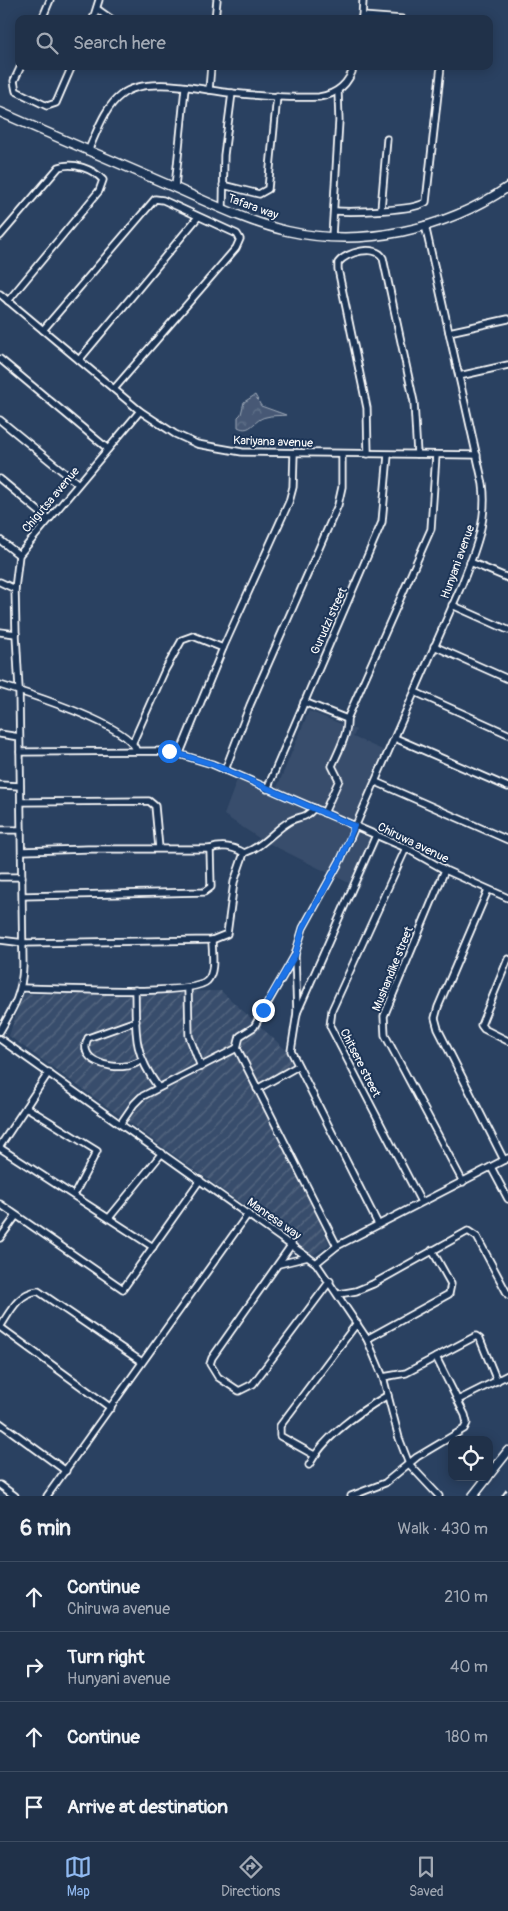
<!DOCTYPE html>
<meta charset="utf-8">
<style>
body{margin:0;font-family:Pangolin,sans-serif;background:#2d3d53;color:#f1f3f6}
.controls{position:absolute;right:15px;bottom:15px;display:grid;overflow:hidden;border-radius:10px;box-shadow:0 2px 12px #0003}
.controls button{width:45px;height:45px;display:grid;place-items:center;padding:0;border:0;border-bottom:1px solid #3d4c61;background:#203149;color:#f1f3f6;font:25px sans-serif}
.stop{position:absolute;width:15px;height:15px;margin:-11px;border:4px solid #1a73e8;border-radius:50%;background:#fff}
.stop.end{background:#1a73e8;border-color:#fff;box-shadow:0 1px 5px #0008}
.list{margin:0;padding:0;list-style:none}
h2{display:flex;justify-content:space-between;align-items:center;height:65px;margin:0;padding:0 20px;font-size:21px}
h2 small{font-size:16px;font-weight:400;color:#a2a9b4}
.list li{display:grid;grid-template-columns:32px 1fr auto;gap:15px;align-items:center;box-sizing:border-box;height:70px;padding:0 20px;border-top:1px solid #3d4c61}
.list b{display:block;font-size:19px;white-space:nowrap}
.list p{margin:0;font-size:16px;white-space:nowrap;color:#a2a9b4}
.list em{font-size:16px;font-style:normal;color:#a2a9b4}
.icon{flex:none;width:28px;height:28px;fill:none;stroke:currentColor;stroke-width:2;stroke-linecap:round;stroke-linejoin:round}
.map{position:relative;flex:none;width:508px;height:1496px;overflow:hidden}
.search{position:absolute;background:#203149;box-shadow:0 2px 12px #0003;left:15px;right:15px;top:15px;height:55px;display:flex;align-items:center;gap:12px;box-sizing:border-box;padding:0 18px;border-radius:10px;color:#a2a9b4;font-size:19px}
.sheet{height:345px;background:#203149}
nav{display:flex;justify-content:space-around;align-items:center;box-sizing:border-box;height:70px;border-top:1px solid #3d4c61;background:#203149;font-size:14px;color:#a2a9b4}
nav a{display:grid;justify-items:center;gap:2px}
nav .on{color:#90b9f0}
.map>svg:first-child{display:block}
</style>
<div class="map">
<svg width="508" height="1496" viewBox="0 0 508 1496">
<defs>
<pattern id="industrial-furrows" width="10" height="10" patternUnits="userSpaceOnUse" patternTransform="scale(1.25)"><rect width="10" height="10" fill="#394e6c"/><path d="M-1 1l2-2M0 10L10 0M9 11l2-2" fill="none" stroke="#576982"/></pattern>
<pattern id="park-crowns" width="20" height="18" patternUnits="userSpaceOnUse" patternTransform="scale(1.25)"><rect width="20" height="18" fill="#465975"/><path d="M2 6a3 3 0 1 1 6 0M12 15a3 3 0 1 1 6 0" fill="none" stroke="#62728a"/></pattern>
</defs>
<rect width="100%" height="100%" fill="#2a4161"/>
<filter id="ink" filterUnits="userSpaceOnUse"><feTurbulence type="fractalNoise" baseFrequency=".02" numOctaves="2"/><feDisplacementMap in="SourceGraphic" scale="10" xChannelSelector="R" yChannelSelector="G"/><feConvolveMatrix kernelMatrix="1 2 1 2 8 2 1 2 1" color-interpolation-filters="sRGB"/></filter>
<g filter="url(#ink)">
<!-- built -->
<path fill="#394e6c" d="M309,711L356,730L353,737L387,752L351,830L379,842L359,888L262,840L224,815L237,780L274,795Z"/>
<!-- industrial -->
<path fill="url(#industrial-furrows)" d="M221,991L287,1051L295,1066L260,1085L329,1244L313,1255L9,1036L23,994Z"/>
<!-- park -->
<path fill="url(#park-crowns)" stroke="#a2acba" d="M255,395L261,406L286,415C280,416 272,415 266,417C254,419 251,434 238,427V417L241,414L244,402Z"/>
<g fill="none" stroke-linecap="round" stroke-linejoin="round">
<defs>
<g id="street">
<path d="M97,9L111,19"/>
<path d="M362,16L402,19"/>
<path d="M362,18L363,0"/>
<path d="M42,19L50,0"/>
<path d="M93,19L99,0"/>
<path d="M215,19L217,0"/>
<path d="M21,66L14,81L16,91L47,106L56,103L72,66"/>
<path d="M209,90L211,66"/>
<path d="M88,151C97,132 104,108 121,95C146,75 201,90 231,93C259,96 290,98 319,97C338,94 349,84 354,66"/>
<path d="M223,185L259,194L268,189L277,96"/>
<path d="M175,187L185,88"/>
<path d="M223,209L224,155L232,93"/>
<path d="M381,209L387,139"/>
<path d="M334,211C351,212 414,211 426,202L441,66"/>
<path d="M0,236L59,167C74,162 93,169 103,180L99,191L8,301"/>
<path d="M332,236L339,121L338,91"/>
<path d="M0,294L140,411L175,434L197,444L242,452L477,455"/>
<path d="M43,330L155,199L163,200L237,234L240,239L236,248L114,389"/>
<path d="M449,332L508,319"/>
<path d="M0,359L108,449"/>
<path d="M79,360L198,217"/>
<path d="M459,376L508,365"/>
<path d="M0,420L77,483"/>
<path d="M368,454L367,408L338,269V263C346,252 376,244 383,258L414,402L417,454"/>
<path d="M0,479L47,518"/>
<path d="M0,540L19,555"/>
<path d="M470,562L508,578"/>
<path d="M0,582L15,589"/>
<path d="M452,605L508,630"/>
<path d="M0,632L16,634"/>
<path d="M434,646L508,679"/>
<path d="M0,685C26,693 129,725 136,750"/>
<path d="M415,692L508,734"/>
<path d="M304,702L347,719L431,529L436,455"/>
<path d="M0,734L19,737"/>
<path d="M395,738L508,787"/>
<path d="M133,742L165,670L182,640L193,636L223,648"/>
<path d="M20,752L169,751L212,764L406,848L445,870L508,898"/>
<path d="M180,753L223,648L289,502L293,487L294,453"/>
<path d="M225,770L250,705L338,505L342,487V454"/>
<path d="M376,782L508,840"/>
<path d="M0,785L20,786"/>
<path d="M267,789L382,522L388,455"/>
<path d="M21,802L149,801L155,806L159,848"/>
<path d="M324,813L339,780L332,766C338,752 348,735 347,719"/>
<path d="M0,830H21"/>
<path d="M406,848L332,1010L330,1026L421,1202"/>
<path d="M244,853C263,847 274,830 290,821C301,815 304,820 314,808"/>
<path d="M445,870L384,1016L385,1035L463,1182"/>
<path d="M0,877H22"/>
<path d="M488,890L438,1007L435,1018L438,1029L504,1160"/>
<path d="M23,896L204,892L211,887L210,849"/>
<path d="M0,940L24,943L212,940L227,934L234,882L244,853C232,846 222,845 210,849H88L22,851"/>
<path d="M295,955L297,1013L291,1051L378,1224"/>
<path d="M508,959L481,1025L484,1029L508,1041"/>
<path d="M22,988C51,988 192,997 207,981C216,972 212,952 212,940"/>
<path d="M188,989L189,1036L201,1067"/>
<path d="M135,990C136,1033 132,1050 158,1087"/>
<path d="M297,1013L376,835"/>
<path d="M136,1021L88,1038C77,1060 108,1069 126,1066C131,1066 136,1063 141,1061"/>
<path d="M0,1031C14,1007 22,994 23,966L19,689L16,634L15,589L19,555L140,411"/>
<path d="M0,1039L316,1263L367,1339L383,1377L399,1438L409,1464L439,1496"/>
<path d="M237,1048L240,1036L254,1027L295,955L303,928L341,859L462,584C475,551 488,520 483,484L425,225"/>
<path d="M257,1089L298,1066"/>
<path d="M26,1107L97,1151L74,1195"/>
<path d="M121,1123L134,1104L141,1097L237,1048L337,1246"/>
<path d="M0,1146L49,1072"/>
<path d="M0,1148L153,1247"/>
<path d="M491,1167L508,1199"/>
<path d="M0,1204L123,1289L200,1180"/>
<path d="M109,1218L162,1153"/>
<path d="M0,1238L16,1216"/>
<path d="M292,1244L212,1358L210,1364L218,1377L239,1391L253,1384L330,1281"/>
<path d="M316,1263L337,1246L508,1158"/>
<path d="M279,1264L308,1257"/>
<path d="M339,1294L356,1291L373,1284L468,1231L477,1237L508,1295"/>
<path d="M0,1327C10,1312 18,1293 38,1291L142,1362"/>
<path d="M0,1327L111,1408"/>
<path d="M367,1339L449,1294L451,1284L432,1250"/>
<path d="M383,1377L406,1373L476,1336L480,1339L497,1381"/>
<path d="M458,1400L508,1375"/>
<path d="M0,1423L66,1471"/>
<path d="M314,1455L280,1436V1426L357,1323"/>
<path d="M309,1465C325,1435 359,1412 388,1395"/>
<path d="M0,1485L15,1496"/>
<path d="M47,1496L248,1214"/>
<path d="M351,1496L385,1483L417,1457L464,1429L467,1423L465,1415L436,1357"/>
</g>
<g id="secondary">
<path d="M0,112C54,136 109,159 164,183C204,200 244,221 287,231C362,248 445,230 508,187"/>
<path d="M489,1475L508,1451"/>
<path d="M473,1496L488,1477"/>
</g>
</defs>
<!-- street casing -->
<use href="#street" stroke="#fff" stroke-width="9"/>
<!-- secondary casing -->
<use href="#secondary" stroke="#fff" stroke-width="11"/>
<!-- street -->
<use href="#street" stroke="#1d3557" stroke-width="5.5"/>
<!-- secondary -->
<use href="#secondary" stroke="#1d3557" stroke-width="8"/>
<!-- rail -->
<path stroke="#fff" stroke-width="2" stroke-dasharray="8 4" stroke-linecap="butt" d="M502,1496L508,1488"/>
</g>
</g>
<g fill="none" stroke-linecap="round" stroke-linejoin="round" filter="url(#ink)">
<!-- route -->
<path stroke="#1a73e8" stroke-width="6" d="M169,751L212,764L354,826L341,859L303,928L295,955L263,1010"/>
</g>
<g text-anchor="middle" dominant-baseline="central" stroke-width="4" stroke-linejoin="round" paint-order="stroke">
<!-- street labels -->
<g font-size="12" fill="#fff" stroke="#1d3557">
<text transform="translate(253 207) rotate(20)">Tafara way</text>
<text transform="translate(273 442) rotate(2)">Kariyana avenue</text>
<text transform="translate(51 500) rotate(-50)">Chigutsa avenue</text>
<text transform="translate(458 562) rotate(-70)">Hunyani avenue</text>
<text transform="translate(329 621) rotate(-66)">Gurudzi street</text>
<text transform="translate(413 843) rotate(26)">Chiruwa avenue</text>
<text transform="translate(393 969) rotate(-68)">Mushandike street</text>
<text transform="translate(360 1063) rotate(63)">Chitsere street</text>
<text transform="translate(274 1219) rotate(35)">Manresa way</text>
</g>
</g>
</svg>
<div class="controls">
<button><svg class="icon" aria-label="locate" viewBox="0 0 24 24"><circle cx="12" cy="12" r="6"/><path d="M12 2v4M12 18v4M2 12h4M18 12h4"/></svg></button>
</div>
<div class="stop" style="left:169px;top:751px"></div>
<div class="stop end" style="left:263px;top:1010px"></div>
<div class="search"><svg class="icon" aria-label="search" viewBox="0 0 24 24"><circle cx="10" cy="10" r="6"/><path d="M15 15l6 6"/></svg>Search here</div>
</div>
<section class="sheet">
<h2>6 min<small>Walk · 430 m</small></h2>
<ul class="list">
<li><svg class="icon" aria-label="ahead" viewBox="0 0 24 24"><path d="M12 20V5M6 11l6-6 6 6"/></svg><div><b>Continue</b><p>Chiruwa avenue</p></div><em>210 m</em></li>
<li><svg class="icon" aria-label="right" viewBox="0 0 24 24"><path d="M7 20v-9h11M14 6l5 5-5 5"/></svg><div><b>Turn right</b><p>Hunyani avenue</p></div><em>40 m</em></li>
<li><svg class="icon" aria-label="ahead" viewBox="0 0 24 24"><path d="M12 20V5M6 11l6-6 6 6"/></svg><div><b>Continue</b></div><em>180 m</em></li>
<li><svg class="icon" aria-label="arrive" viewBox="0 0 24 24"><path d="M6 21V4h12l-3 4 3 4H6"/></svg><div><b>Arrive at destination</b></div></li>
</ul>
</section>
<nav>
<a class="on"><svg class="icon" aria-label="map" viewBox="0 0 24 24"><path d="M3 6l6-2 6 2 6-2v14l-6 2-6-2-6 2zM9 4v14M15 6v14"/></svg>Map</a>
<a><svg class="icon" aria-label="directions" viewBox="0 0 24 24"><path d="M12 3l9 9-9 9-9-9zM9 14v-3h6M13 9l2 2-2 2"/></svg>Directions</a>
<a><svg class="icon" aria-label="saved" viewBox="0 0 24 24"><path d="M7 4h10v16l-5-4-5 4z"/></svg>Saved</a>
</nav>
